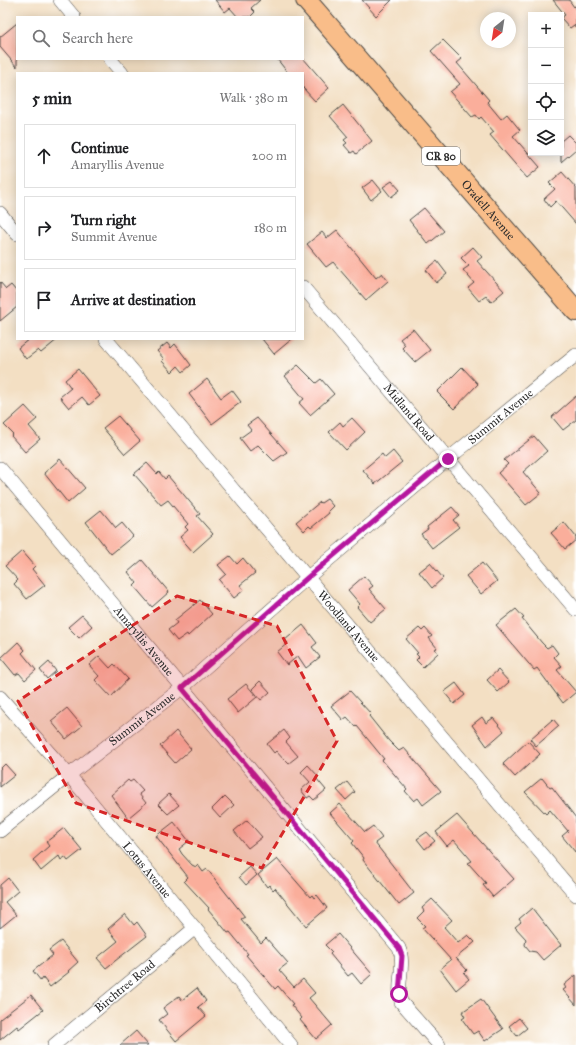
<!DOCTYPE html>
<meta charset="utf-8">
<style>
body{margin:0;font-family:"IM FELL Great Primer",serif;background:#f6f6f6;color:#202124}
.controls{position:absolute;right:12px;top:12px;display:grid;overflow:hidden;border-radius:0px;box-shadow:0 2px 10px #0003}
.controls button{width:36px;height:36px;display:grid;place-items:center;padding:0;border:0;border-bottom:1px solid #e0e0e0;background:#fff;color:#202124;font:20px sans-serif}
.compass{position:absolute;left:480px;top:12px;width:36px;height:36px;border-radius:50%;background:#fff;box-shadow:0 2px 10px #0003;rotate:210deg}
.stop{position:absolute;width:12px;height:12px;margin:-9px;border:3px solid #b5179e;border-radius:50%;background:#fff}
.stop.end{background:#b5179e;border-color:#fff;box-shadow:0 1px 4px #0008}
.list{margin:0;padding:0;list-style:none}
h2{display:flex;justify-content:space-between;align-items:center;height:52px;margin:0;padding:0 16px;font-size:17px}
h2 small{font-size:13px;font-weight:400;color:#757577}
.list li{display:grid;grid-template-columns:26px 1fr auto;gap:12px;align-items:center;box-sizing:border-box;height:64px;margin:0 8px 8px;padding:0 8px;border:1px solid #e0e0e0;border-radius:0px}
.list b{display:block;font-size:15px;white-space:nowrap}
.list p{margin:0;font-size:13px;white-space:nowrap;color:#757577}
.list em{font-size:13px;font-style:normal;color:#757577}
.icon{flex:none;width:22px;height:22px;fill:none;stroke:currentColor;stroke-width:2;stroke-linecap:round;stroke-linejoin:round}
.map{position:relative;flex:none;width:576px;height:1045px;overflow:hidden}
.search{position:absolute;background:#fff;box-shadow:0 2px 10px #0003;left:16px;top:16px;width:288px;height:44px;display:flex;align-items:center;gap:10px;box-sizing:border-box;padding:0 14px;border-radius:0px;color:#757577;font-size:15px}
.panel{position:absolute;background:#fff;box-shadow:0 2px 10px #0003;left:16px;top:72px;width:288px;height:268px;border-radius:0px}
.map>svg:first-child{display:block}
</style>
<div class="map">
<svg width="576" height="1045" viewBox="0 0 576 1045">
<rect width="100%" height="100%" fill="#fff"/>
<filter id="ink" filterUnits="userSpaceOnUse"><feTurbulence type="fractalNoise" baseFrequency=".025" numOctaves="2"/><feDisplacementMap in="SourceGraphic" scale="8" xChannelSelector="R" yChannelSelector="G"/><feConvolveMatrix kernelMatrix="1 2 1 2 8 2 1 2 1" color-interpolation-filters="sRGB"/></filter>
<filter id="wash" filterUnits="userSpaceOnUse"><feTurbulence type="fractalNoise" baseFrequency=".012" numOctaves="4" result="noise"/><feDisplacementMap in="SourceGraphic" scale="16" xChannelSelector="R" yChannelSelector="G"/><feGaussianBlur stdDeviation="0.9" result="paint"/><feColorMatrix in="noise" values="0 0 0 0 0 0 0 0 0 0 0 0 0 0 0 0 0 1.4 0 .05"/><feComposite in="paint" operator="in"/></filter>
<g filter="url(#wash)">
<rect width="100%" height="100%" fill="#f3dfc3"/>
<g id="blocks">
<!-- building -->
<g fill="#faae9b">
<path d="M215,0H260L251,8L255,12L250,17H238L230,8L225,12Z"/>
<path d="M362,0H392L376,16Z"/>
<path d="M553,0H569L574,7L576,5V28L574,25L570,28L561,18L565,15Z"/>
<path d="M17,23V67L0,47V37Z"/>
<path d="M443,40L462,59L457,63L489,100L487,102L501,119L507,114L520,130L513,136L540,167L527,178L490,135L494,132L481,117L479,119L476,115L472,117L450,92L460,84L431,51Z"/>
<path d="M303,58L329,88L315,101L303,88V73H288L277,59Z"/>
<path d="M343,105L372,141L356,154L354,151L351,153L344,145L347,143L344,140L348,137L330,116Z"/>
<path d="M568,135L576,143V149L561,162V141Z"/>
<path d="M562,172L576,188V224L556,201L550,207L544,199L555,189L549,183Z"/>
<path d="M373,180L382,191L371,200L362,188Z"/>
<path d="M392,181L400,190L391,197L383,187Z"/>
<path d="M424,208L444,231L428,244L409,220Z"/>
<path d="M337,230L376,278L382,273L388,281L366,300L333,262L326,267L307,244L322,232L327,238Z"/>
<path d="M473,247L482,257L477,261L504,291L491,302L486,296L479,301L468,288L474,283L463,270L469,266L461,258Z"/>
<path d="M437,261L447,274L436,283L426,270Z"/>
<path d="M0,282L6,289L11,285L17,292V307L0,321Z"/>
<path d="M413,329L430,350L415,362L402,348L405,345L400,339Z"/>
<path d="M29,339H58L41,353L38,350L26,359L18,348Z"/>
<path d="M262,339H292L274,354Z"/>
<path d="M167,343L171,348L175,344L191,365L183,372L178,366L172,372L162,361L164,359L157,351Z"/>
<path d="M298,365L316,383L321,379L334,394L310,415L299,403L304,399L285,376Z"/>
<path d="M462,367L478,384L454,409L437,392Z"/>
<path d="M78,369L100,396L89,405L82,397L69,408L60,397L71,388L65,380Z"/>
<path d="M207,379L221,398L232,390L241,402L212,424L189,394Z"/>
<path d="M576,396V420L563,430L552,417Z"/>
<path d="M25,406L37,419L29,426L40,439L25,452L11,436L13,434L4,425Z"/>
<path d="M118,416L140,441L125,454L103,428Z"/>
<path d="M257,418L287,452L274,461L258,445L250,451L240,438L251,430L247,425Z"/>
<path d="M352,418L365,432L346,450L329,432L340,422L343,426Z"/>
<path d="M534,436L547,451L523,472L541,493L526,505L498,473L508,464L504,460Z"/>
<path d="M393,451L402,462L375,484L363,470L382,454L385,458Z"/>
<path d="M60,459L85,488L68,503L44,473Z"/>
<path d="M147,463L157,474L159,472L165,479L168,476L200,514L197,516L213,534L193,552L180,537L188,530L185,527L188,524L168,500L161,505L134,474Z"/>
<path d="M327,499L333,506L328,511L329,513L311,528L309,526L304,531L296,522L320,502L321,503Z"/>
<path d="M452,507L459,515L453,520L459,527L432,548L421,534L428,529L427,527Z"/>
<path d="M101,510L116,528L122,523L133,536L111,554L86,522Z"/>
<path d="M564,522L576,537V540L565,549L551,533Z"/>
<path d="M22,551L35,566L32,569L45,585L27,599L14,584L18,580L5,566Z"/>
<path d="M230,556L237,564L243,558L255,573L240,585L244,590L234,598L219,580L226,574L218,565Z"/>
<path d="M142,560L169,592L152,607L134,586L137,583L128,572Z"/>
<path d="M430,563L443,578L432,588L419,572Z"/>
<path d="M482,563L497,581L481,594L466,576Z"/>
<path d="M364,576L373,586L369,589L386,609L370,622L357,607L360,604L348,590Z"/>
<path d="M200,600L212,614L188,636L187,634L177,641L168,630L177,623L175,620Z"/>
<path d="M516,609L524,618L522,619L542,643L547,648L552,645L558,653L554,657L562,666L557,670L576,692L563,703L537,668L534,670L496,625Z"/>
<path d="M82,615L92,626L79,638L68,627Z"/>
<path d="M303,625L317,643L312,647L320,657L306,668L298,656L287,665L277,652L288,643L285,640Z"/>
<path d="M419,628L422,631L425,628L432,636L429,638L437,648L435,649L438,653L423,667L416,660L419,657L416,654L418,653L406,639Z"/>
<path d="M18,642L25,650L22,653L36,670L25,680L19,673L15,675L1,658Z"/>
<path d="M99,656L110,668L114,664L128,679L111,697L95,680L99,676L89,665Z"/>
<path d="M49,662L56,671L47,679L40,670Z"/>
<path d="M498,670L509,682L498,692L487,680Z"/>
<path d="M260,681L270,692L261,700L252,689Z"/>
<path d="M456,683L465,695L454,704L444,692Z"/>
<path d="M246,684L257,697L238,713L227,699Z"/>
<path d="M350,691L371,714L369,716L389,741L399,751L404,748L441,791L423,805L418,798L414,801L405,791L407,789L382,760L384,759L357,726L356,727L347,717L343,720L331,706Z"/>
<path d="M67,708L82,726L66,739L51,721Z"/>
<path d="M482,717L486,723L493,718L504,731L487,746L472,725Z"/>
<path d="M553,719L559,726L536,746L530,739Z"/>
<path d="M284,730L290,738L286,742L298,756L289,763L285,759L284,760L276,751L274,753L267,744Z"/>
<path d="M176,731L191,749L175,763L160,746Z"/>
<path d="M528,741L540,754L515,777L503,764Z"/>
<path d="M5,764L15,775L0,787V769Z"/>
<path d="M308,765L318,776L316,778L326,790L314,800L310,796L307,798L301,790L310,782L301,772Z"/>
<path d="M542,778L550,788L552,787L576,818V853L562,836L568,831L550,810L546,814L525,792Z"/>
<path d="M128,780L130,782L133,780L143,791L139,794L146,803L128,818L111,795Z"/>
<path d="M347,782L355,792L346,800L337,790Z"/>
<path d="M169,794L179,805L168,814L158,804Z"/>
<path d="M225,796L234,805L220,818L212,809Z"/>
<path d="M340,804L365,832L373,826L382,838L375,843L414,893L399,905L363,860L364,858L352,843L354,841L330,813Z"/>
<path d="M457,815L514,879L493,897L483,885L486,883L468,863L472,861L454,840L447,846L436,832Z"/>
<path d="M247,820L262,837L248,848L234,831Z"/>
<path d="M174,822L189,841L179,849L182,854L192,865L196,867L198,865L203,872L207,869L245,917L241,919L261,943L266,938L288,963L279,970L294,987L303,979L315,993L309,998L332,1025L316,1039L300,1020L302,1018L291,1005L293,1004L278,986L275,989L246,955L248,954L230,932L228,933L208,909L209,908L184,881L188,877L156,836Z"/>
<path d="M64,828L82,850L68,861L65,857L61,860L59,856L41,871L33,860L49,846L46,842Z"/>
<path d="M427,832L435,841L425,849L417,839Z"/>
<path d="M277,859L310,897L312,895L314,898L317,895L327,908L306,926L275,888L273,890L269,885L267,887L258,875Z"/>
<path d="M250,867L257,875L246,885L239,877Z"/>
<path d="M8,878L18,891L5,902L16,915L0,928V885Z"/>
<path d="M432,899L452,920L444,927L458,943L468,935L475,942L456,958L467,970L464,973L469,979L456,990L440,969L451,960L422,928L425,926L417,918L424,911L422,908Z"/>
<path d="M532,908L561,945L543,960L536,952L530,951L525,945L526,939L515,927L521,922L519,919Z"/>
<path d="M125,914L134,925L137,922L147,936L106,968L97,958L118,941L108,929Z"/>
<path d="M338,934L372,974L361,984L352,973L348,976L330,954L332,952L325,945Z"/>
<path d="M61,941L78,962L68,971L69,972L50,987L43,978L41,981L33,971L53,955L49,950Z"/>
<path d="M576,975V1005L563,990L566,988L564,985Z"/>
<path d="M197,988L206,1001L198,1007L206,1016L176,1041L159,1020L167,1014L163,1008L179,996L182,1000Z"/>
<path d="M31,995L43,1010L19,1029L17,1026L0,1040V1019Z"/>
<path d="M481,999L503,1029L485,1041L478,1031L473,1034L462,1019L465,1017L462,1012Z"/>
<path d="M519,1018L527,1028L517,1036L509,1026Z"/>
<path d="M136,1031L148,1045H120Z"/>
</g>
</g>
</g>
<g filter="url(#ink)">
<use href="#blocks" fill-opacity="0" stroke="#494642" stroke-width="1"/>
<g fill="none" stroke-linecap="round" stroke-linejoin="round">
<defs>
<g id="minor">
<path d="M60,0L74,17"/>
<path d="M110,59L122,73"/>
<path d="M0,213L17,234"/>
<path id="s1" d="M303,287L576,610"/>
<path id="s2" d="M106,339L576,895"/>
<path id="s3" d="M0,468L399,948C406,965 396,984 401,1002L439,1045"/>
<path id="s4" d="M0,697L69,775L291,1045"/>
<path id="s5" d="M0,831L69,775L182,688L307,578L448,459L576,355"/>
<path id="s6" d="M54,1045L195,928"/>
</g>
<g id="primary">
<path id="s7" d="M306,0L576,311"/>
</g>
</defs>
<!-- minor casing -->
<use href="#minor" stroke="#494642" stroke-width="14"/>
<!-- primary casing -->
<use href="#primary" stroke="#494642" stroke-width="22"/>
<!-- minor -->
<use href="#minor" stroke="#fff" stroke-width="13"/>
<!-- primary -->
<use href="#primary" stroke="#f9bd89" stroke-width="20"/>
</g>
</g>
<g fill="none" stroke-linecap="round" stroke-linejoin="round" filter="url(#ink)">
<!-- route -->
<path stroke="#b5179e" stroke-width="5" d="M399,994L402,956L399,948L182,688L307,578L448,459"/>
</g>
<!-- marked area -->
<path fill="#d62828" fill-opacity="0.2" stroke="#d62828" stroke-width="3" stroke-dasharray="8 5" stroke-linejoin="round" d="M177,596L277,626L337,741L262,868L76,803L18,701Z"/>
<g text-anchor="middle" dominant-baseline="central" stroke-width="4" stroke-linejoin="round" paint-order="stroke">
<!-- shield labels -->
<rect fill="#fff" stroke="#6b6b6b" stroke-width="1" x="422" y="147" width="38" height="18" rx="3"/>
<g font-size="11" font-weight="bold" fill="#2b2b2b">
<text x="441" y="156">CR 80</text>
</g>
<!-- street labels -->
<g font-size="12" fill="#2b2b2b" stroke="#fff">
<text stroke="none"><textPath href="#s7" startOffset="278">Oradell Avenue</textPath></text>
<text stroke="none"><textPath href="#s1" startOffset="164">Midland Road</textPath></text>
<text stroke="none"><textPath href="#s5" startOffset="650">Summit Avenue</textPath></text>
<text stroke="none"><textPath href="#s2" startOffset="376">Woodland Avenue</textPath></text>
<text stroke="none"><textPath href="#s3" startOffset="225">Amaryllis Avenue</textPath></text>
<text stroke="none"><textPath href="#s5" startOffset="181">Summit Avenue</textPath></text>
<text stroke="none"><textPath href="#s4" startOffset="227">Lotus Avenue</textPath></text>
<text stroke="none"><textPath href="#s6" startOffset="92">Birchtree Road</textPath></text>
</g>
</g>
</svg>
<div class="controls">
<button>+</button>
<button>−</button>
<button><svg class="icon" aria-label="locate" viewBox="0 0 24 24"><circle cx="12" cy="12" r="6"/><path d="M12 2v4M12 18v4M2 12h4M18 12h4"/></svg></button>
<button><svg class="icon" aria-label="layers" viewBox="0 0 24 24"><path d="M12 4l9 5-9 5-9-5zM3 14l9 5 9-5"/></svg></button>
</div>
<svg class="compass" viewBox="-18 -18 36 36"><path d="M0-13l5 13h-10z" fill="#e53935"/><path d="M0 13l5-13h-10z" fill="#757577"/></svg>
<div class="stop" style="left:399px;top:994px"></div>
<div class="stop end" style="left:448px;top:459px"></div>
<div class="search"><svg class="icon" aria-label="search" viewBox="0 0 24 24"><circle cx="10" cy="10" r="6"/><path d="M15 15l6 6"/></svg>Search here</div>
<section class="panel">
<h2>5 min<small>Walk · 380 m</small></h2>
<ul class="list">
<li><svg class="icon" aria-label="ahead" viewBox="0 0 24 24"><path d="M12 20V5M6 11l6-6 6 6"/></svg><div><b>Continue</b><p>Amaryllis Avenue</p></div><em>200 m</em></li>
<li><svg class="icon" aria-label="right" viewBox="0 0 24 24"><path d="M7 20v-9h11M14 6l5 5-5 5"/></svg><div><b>Turn right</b><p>Summit Avenue</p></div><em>180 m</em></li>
<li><svg class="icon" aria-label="arrive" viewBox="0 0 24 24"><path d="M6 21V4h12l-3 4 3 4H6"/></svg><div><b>Arrive at destination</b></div></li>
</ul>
</section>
</div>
